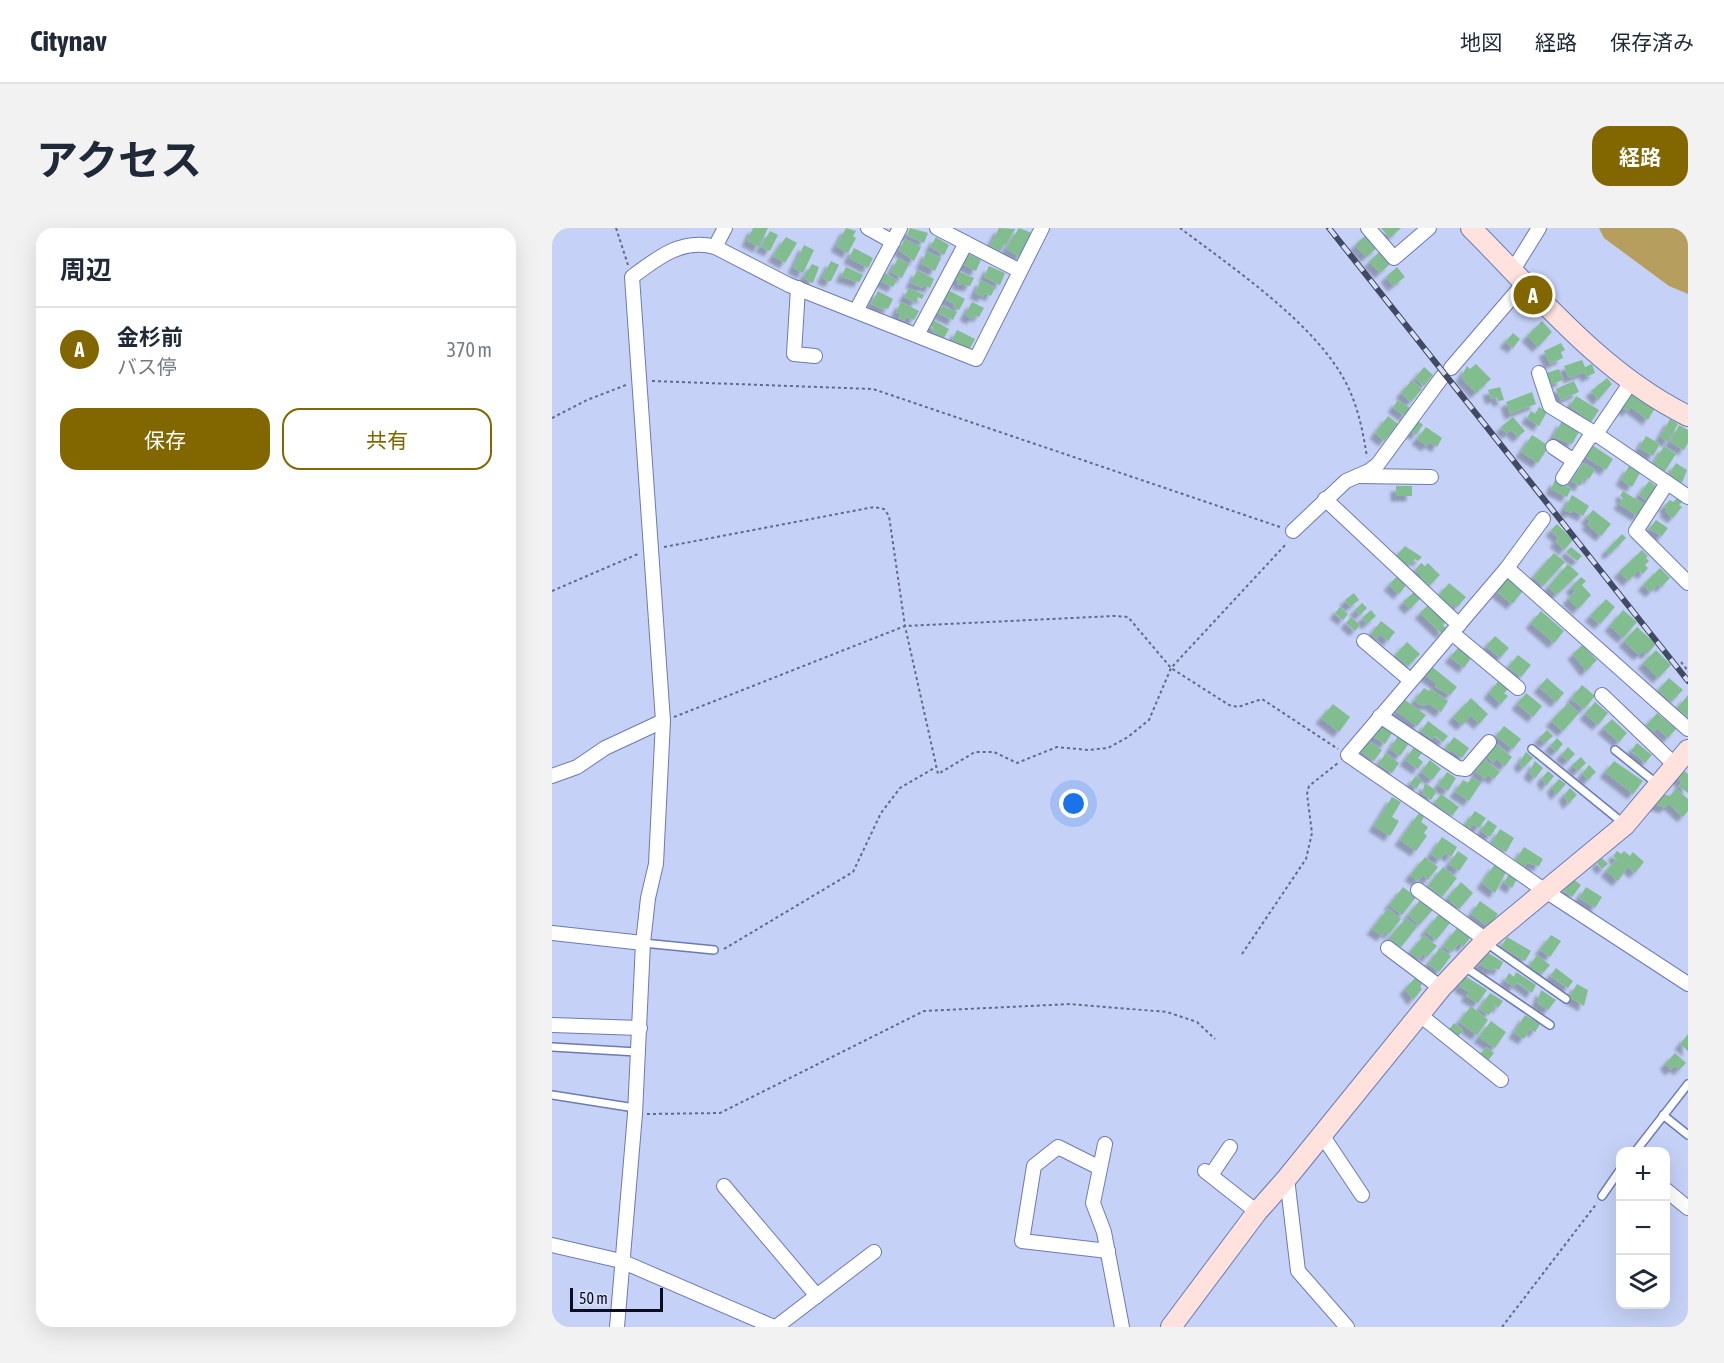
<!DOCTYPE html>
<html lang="ja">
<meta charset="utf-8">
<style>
body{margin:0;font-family:"Asap Condensed","Noto Sans JP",sans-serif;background:#f2f2f3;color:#1f2937}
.controls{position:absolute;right:18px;bottom:18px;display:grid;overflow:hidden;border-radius:12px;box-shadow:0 6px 24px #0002}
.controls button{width:54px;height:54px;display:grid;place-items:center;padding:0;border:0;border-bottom:2px solid #e0e1e3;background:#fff;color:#1f2937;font:30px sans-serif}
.scale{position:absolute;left:18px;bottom:15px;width:93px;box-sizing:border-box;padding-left:6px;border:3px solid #080d22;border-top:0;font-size:16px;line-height:21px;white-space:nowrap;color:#080d22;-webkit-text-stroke:4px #d6def7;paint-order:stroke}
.you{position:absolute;left:522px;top:576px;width:21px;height:21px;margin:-15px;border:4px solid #fff;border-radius:50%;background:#1a73e8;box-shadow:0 0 0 9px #1a73e833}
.badge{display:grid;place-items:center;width:39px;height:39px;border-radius:50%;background:#826700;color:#fff;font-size:20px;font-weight:700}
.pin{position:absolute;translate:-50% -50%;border:3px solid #fff;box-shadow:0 2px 6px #0006}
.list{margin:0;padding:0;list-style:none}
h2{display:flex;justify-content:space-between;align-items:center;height:78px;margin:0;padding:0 24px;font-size:26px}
h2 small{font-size:20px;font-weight:400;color:#747a83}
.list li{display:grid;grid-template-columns:39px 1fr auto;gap:18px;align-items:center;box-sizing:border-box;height:84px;padding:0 24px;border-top:2px solid #e0e1e3}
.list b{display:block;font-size:22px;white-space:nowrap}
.list p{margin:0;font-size:20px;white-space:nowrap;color:#747a83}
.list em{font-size:20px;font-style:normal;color:#747a83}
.actions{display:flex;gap:12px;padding:18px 24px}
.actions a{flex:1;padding:14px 0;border:2px solid #826700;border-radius:18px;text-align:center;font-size:21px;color:#826700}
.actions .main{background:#826700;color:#fff}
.icon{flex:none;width:33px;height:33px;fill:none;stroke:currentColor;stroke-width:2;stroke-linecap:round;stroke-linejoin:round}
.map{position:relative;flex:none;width:1136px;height:1099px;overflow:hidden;border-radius:18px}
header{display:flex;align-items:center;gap:36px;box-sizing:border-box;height:84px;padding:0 30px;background:#fff;border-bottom:2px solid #e0e1e3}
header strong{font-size:28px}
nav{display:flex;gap:33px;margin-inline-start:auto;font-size:21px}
.intro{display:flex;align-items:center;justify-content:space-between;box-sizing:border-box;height:144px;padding:0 36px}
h1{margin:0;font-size:42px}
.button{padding:15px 27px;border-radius:18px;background:#826700;color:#fff;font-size:21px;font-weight:700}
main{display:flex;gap:36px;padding:0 36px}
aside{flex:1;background:#fff;border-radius:18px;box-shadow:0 6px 24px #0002}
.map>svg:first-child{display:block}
</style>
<header>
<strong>Citynav</strong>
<nav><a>地図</a><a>経路</a><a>保存済み</a></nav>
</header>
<div class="intro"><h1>アクセス</h1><a class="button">経路</a></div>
<main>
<aside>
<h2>周辺<small></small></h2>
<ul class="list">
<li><span class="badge">A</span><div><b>金杉前</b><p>バス停</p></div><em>370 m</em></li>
</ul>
<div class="actions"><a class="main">保存</a><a>共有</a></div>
</aside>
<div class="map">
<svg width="1136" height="1099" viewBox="0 0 1136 1099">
<defs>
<filter id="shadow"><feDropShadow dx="-5.5" dy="5.5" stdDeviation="1.5" flood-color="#0004"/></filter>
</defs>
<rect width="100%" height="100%" fill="#c5d1f6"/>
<!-- forest -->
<path fill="#b69f5e" d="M1047,0H1136V66L1117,58L1052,10Z"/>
<!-- building -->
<g fill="#82bd90" filter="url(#shadow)">
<path d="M201,0H216L207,19L195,13Z"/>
<path d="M294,0L304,3L301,8L304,10L296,25L284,18Z"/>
<path d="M358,0L376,5L372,15L355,7Z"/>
<path d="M447,0L463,1L454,18L452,16L448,23L438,18Z"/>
<path d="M467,0L482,6L468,29L454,21Z"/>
<path d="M829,0H849L838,10Z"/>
<path d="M218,3L226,7L218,23L209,19Z"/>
<path d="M815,6L826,19L814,29L803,17Z"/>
<path d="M234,9L245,15L233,35L221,28Z"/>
<path d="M384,9L397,17L392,27L378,19Z"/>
<path d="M353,11L369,19L362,33L347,22Z"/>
<path d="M252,17L262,22L251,45L241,40Z"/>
<path d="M302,20L321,30L316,40L297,30Z"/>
<path d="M375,23L389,30L383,43L369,36Z"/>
<path d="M828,23L839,35L828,45L817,34Z"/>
<path d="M415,25L429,32L424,43L410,36Z"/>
<path d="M346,30L357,36L350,50L339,44Z"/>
<path d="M279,33L287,37L279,53H276L270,50Z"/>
<path d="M260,36L267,39L261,55L251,50Z"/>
<path d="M437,38L453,45L448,57L432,49Z"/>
<path d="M294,39L311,47L307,54L289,49Z"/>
<path d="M845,39L853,49L841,58L834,49Z"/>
<path d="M365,42L382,51L378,60L372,57L370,60L359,55Z"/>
<path d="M406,43L422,50L418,58L405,56L407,52L402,50Z"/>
<path d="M333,45L345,52L341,59L329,53Z"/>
<path d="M429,52L443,59L439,68L433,65L431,69L423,65Z"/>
<path d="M357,60L372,67L370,71L366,69L364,75L352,69Z"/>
<path d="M396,62L413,71L407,82L401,79L403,76L392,70Z"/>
<path d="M326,63L341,71L336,81L332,79L331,82L319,76Z"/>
<path d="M349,74L367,83L362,92L354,89L352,93L346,90L349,86L344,84Z"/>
<path d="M420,74L432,80L427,89L423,87L420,91L413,87Z"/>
<path d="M391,78L405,84L401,92L384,84Z"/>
<path d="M381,92L397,101L392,110L380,104L382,100L378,98Z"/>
<path d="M990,93L1000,104L986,119L975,108Z"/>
<path d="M405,102L423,111L417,122L400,112Z"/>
<path d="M961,105L968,111L961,120L953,114Z"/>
<path d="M1009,115L1013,122L1009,124L1011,130L998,136L992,123Z"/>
<path d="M1030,132L1033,139L1040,136L1043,145L1034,149L1033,144L1017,150L1012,138Z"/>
<path d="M924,136L939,151L924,165L909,149L915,138L918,141Z"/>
<path d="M872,139L881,147L872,158L863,150Z"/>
<path d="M1007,141L1011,152L998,157L994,145Z"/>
<path d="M1055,150L1060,156L1046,172L1039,163Z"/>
<path d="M860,152L870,161L859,174L849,165Z"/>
<path d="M1022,153L1027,164L1009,172L1004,161Z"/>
<path d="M948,159L952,172L946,173L945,169L939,171L936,162Z"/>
<path d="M980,164L984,176L958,186L954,174Z"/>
<path d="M1078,165L1103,180L1096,192L1079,179L1076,183L1069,179Z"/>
<path d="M1024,168L1047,182L1039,194L1018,178Z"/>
<path d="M846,172L858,180L853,188L841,179Z"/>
<path d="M987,179L995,184L987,198L975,190L979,183L983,186Z"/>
<path d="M836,188L846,196L832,213L823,205Z"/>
<path d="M961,189L973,203L966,209L959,202L955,206L949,199Z"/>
<path d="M1118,191L1126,196L1116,214L1108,209Z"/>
<path d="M865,192L871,197L864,207L858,202Z"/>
<path d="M1010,193L1028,202L1020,216L1001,209Z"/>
<path d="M1127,197L1136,202V215L1132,222L1118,214Z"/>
<path d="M874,199L890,210L885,219L878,214L875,218L865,211Z"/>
<path d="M980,207L997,218L986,235L969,224Z"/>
<path d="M1094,208L1108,216L1101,228L1087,220Z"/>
<path d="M1040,217L1061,231L1054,242L1032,228Z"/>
<path d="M1112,218L1124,226L1113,243L1101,236Z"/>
<path d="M1031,235L1043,242L1037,251L1033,249L1028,258L1019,253Z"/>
<path d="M1124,235L1135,242L1130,255L1117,246Z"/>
<path d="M1077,238L1088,245L1080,259L1069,252Z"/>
<path d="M1003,252L1019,261L1015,269L999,261Z"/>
<path d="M1097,253L1107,260L1097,274L1087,267Z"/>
<rect x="844" y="258" width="16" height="10"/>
<path d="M1071,263L1093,277L1086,288L1067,276L1071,270L1068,268Z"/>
<path d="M1020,267L1037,278L1031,288L1020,282L1019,285L1012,282Z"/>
<path d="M1125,270L1130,274L1127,277L1130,279L1121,290L1113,283L1115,281L1112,278L1118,272L1121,274Z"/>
<path d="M1041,282L1059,296L1049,308L1035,296L1038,293L1034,290Z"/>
<path d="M1104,292L1116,300L1110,308L1097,301Z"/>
<path d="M1005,296L1021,312L1012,322L1003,313L1007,310L999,302Z"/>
<path d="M1070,306L1074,310L1058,326L1054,323Z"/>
<path d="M853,318L870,329L866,333L863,331L855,339L844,328Z"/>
<path d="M1019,319L1030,328L1025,333L1014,324Z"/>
<path d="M1090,322L1096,328L1094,330L1097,333L1093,337L1096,340L1091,346L1087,342L1076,353L1067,344Z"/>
<path d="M1002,325L1013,334L991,358L981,349Z"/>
<path d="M869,335L873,338L876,335L888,347L878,357L876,355L874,357L867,351L870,349L863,342Z"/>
<path d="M1016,336L1027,346L1004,367L996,359Z"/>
<path d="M1108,340L1118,350L1109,359L1106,356L1099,364L1091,357Z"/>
<path d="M845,348L855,356L847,366L837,357Z"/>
<path d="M1029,349L1034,353L1030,357L1039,367L1026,381L1016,371L1023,363L1019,359Z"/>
<path d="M956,350L971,363L960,376L945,364Z"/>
<path d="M897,355L914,369L905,379L902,376L900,379L886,368Z"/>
<path d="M862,364L868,371L858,381L851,374Z"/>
<path d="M802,365L807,372L798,379L793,372Z"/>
<path d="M1054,371L1063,379L1048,396L1038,388Z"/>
<path d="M810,375L815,380L808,387L803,382Z"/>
<path d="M876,377L894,394L891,397L894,400L889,405L868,385Z"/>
<path d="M788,379L796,386L791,392L783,385Z"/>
<path d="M819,382L824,388L815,396L810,390Z"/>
<path d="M1071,382L1085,394L1071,410L1058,398Z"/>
<path d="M989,383L1012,403L1002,415L979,395Z"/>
<path d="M799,389L808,397L803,403L794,395Z"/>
<path d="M829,393L843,404L836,413L828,406L825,411L819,406Z"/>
<path d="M1085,399L1104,416L1095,426L1091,423L1087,427L1072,413Z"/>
<path d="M943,408L957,420L948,430L934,418Z"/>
<path d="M855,414L868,426L856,438L843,427Z"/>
<path d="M1030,417L1045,432L1034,443L1021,426Z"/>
<path d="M906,420L919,430L912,440L898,429Z"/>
<path d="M1104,422L1119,437L1106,450L1091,435Z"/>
<path d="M966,427L979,437L969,449L956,439Z"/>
<path d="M879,438L905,459L898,467L883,459L885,456L872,446Z"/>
<path d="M995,450L1012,465L1004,474L987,459Z"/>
<path d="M1117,450L1131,462L1119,474L1106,462Z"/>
<path d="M947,452L957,460L952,465L956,468L949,476L937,465Z"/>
<path d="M1030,457L1043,468L1032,481L1019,471Z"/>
<path d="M872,460L877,463L879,461L896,473L889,484L877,476L870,478L862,473Z"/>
<path d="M974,465L990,478L981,489L965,476Z"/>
<path d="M1136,467V490L1125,480Z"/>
<path d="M919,470L936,486L927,496L919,488L910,497L901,489Z"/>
<path d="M853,472L874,487L865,498L844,483Z"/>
<path d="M1043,474L1056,485L1046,497L1033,486Z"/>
<path d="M1016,475L1027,485L1011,503L999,493Z"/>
<path d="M781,476L798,489L787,504L769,490Z"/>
<path d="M1105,485L1124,501L1116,510L1105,500L1102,504L1094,498Z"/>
<path d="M1060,491L1075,505L1067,514L1051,500Z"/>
<path d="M876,493L896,508L891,514L883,508L880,511L869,503Z"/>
<path d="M829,498L840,505L833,516L820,508Z"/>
<path d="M952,498L969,511L961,521L944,508Z"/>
<path d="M995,502L1001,508L993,515L987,510Z"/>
<path d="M846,508L857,515L848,528L838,521Z"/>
<path d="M902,509L917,520L910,530L899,522L897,524L893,521Z"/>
<path d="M1005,510L1011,516L1004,524L998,518Z"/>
<path d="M816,512L830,522L822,533L808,523Z"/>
<path d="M1085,515L1100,527L1093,535L1079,523Z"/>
<path d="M944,516L960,529L953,538L944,531L941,535L935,528Z"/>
<path d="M862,519L870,525L866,530L871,534L866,541L853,532Z"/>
<path d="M1016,519L1023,526L1016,533L1009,527Z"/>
<path d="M974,524L981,530L971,540L967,535Z"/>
<path d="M834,525L847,535L840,545L826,536Z"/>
<path d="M1029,529L1034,535L1026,543L1020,537Z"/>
<path d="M931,530L948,544L942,551L937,547L933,551L924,544Z"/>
<path d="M878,532L889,541L880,552L869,544Z"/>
<path d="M983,533L991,540L983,550L977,545Z"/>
<path d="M1062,533L1091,553L1081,566L1053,544Z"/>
<path d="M1037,537L1044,544L1036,552L1030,546Z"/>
<path d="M1131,542L1136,546V565L1126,558L1130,554L1125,550Z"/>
<path d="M996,543L1002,548L994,558L990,550Z"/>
<path d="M895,544L904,550L896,563L886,557Z"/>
<path d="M864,548L870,553L864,561L858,555Z"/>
<path d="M920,549L929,555L917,573L903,564L911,552L916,555Z"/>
<path d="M1007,551L1014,556L1004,567L1000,559Z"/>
<path d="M873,555L885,563L879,572L870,565Z"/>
<path d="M1018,560L1025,567L1016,576L1012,567Z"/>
<path d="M1124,561L1136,571V583L1131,589L1117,576L1113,580L1102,576L1110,566L1118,568Z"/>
<path d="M889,566L907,579L900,588L882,575Z"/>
<path d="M840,569L849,574L840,589L847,593L838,608L822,598Z"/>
<path d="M923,583L934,590L927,600L921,596L917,601L912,598Z"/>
<path d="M867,585L872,589L869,594L876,599L872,605L875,608L864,623L848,612Z"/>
<path d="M936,592L945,598L938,609L929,603Z"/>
<path d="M948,601L962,610L954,624L939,616Z"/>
<path d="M890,609L905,619L899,629L893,625L888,632L879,626Z"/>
<path d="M972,619L991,631L987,638L975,635L971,640L962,635Z"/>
<path d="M906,623L916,630L907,643L897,636Z"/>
<path d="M1065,623L1069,626L1072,623L1078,628L1081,624L1092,634L1083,645L1076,639L1066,653L1054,643L1065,631L1061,628Z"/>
<path d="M873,629L886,639L876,652L871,647L866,653L858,647Z"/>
<path d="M1050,630L1056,636L1050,641L1045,635Z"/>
<path d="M943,636L954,644L943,665L930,655Z"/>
<path d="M891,639L905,650L890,669L876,658Z"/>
<path d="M957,646L965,651L960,660L952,655Z"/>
<path d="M1021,651L1029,657L1020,669L1012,663Z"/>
<path d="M909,654L921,665L907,681L895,670Z"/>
<path d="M851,659L864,669L850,687L837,677Z"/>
<path d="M1034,659L1050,669L1043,680L1027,670Z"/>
<path d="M869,671L881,682L867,697L856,687Z"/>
<path d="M928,673L946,686L937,699L919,686Z"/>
<path d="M836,680L849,691L837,706L834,703L830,708L820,701Z"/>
<path d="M887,686L898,695L884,712L873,703Z"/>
<path d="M854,690L865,699L849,719L837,710Z"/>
<path d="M905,700L918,710L911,719L907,715L900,724L891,718Z"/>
<path d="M872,707L885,718L875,729L871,726L867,731L858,724Z"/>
<path d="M999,707L1009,713L998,729L988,722Z"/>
<path d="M955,709L979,723L973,733L949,719Z"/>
<path d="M888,720L899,728L887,744L876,736Z"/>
<path d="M936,725L951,734L947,742L942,740L940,743L927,736Z"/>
<path d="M985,727L998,737L992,744L990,743L987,746L977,738Z"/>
<path d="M1004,740L1021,753L1016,760L998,748Z"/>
<path d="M964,744L984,757L980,765L965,754L962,759L953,752L957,745L962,749Z"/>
<path d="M913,748L935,762L926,775L914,768L917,764L907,758Z"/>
<path d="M863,750L870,756L868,759L870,761L861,772L853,761Z"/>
<path d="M1025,756L1036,762L1032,778L1017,769Z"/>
<path d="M989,762L1004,772L996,782L985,775Z"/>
<path d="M938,765L951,773L946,780L943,777L937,787L927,781Z"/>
<path d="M919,778L936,792L925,807L907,794Z"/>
<path d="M973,787L988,796L983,804L978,801L972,811L962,805Z"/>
<path d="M939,793L954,804L943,820L927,809Z"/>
<path d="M902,795L911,802L905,810L896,803Z"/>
<path d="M1136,806V823L1128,816Z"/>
<path d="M934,819L942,825L935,834L927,828Z"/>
<path d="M1123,825L1134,835L1127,842L1123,838L1119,842L1113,836Z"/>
</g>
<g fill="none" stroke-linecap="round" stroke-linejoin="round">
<defs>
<g id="lane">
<path d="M980,521L1071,595"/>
<path d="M1063,522L1104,555"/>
<path d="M933,714L1014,771"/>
<path d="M91,715L162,722"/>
<path d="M913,739L998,797"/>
<path d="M0,819L85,824"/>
<path d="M0,867L83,880"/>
<path d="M1111,887L1136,907"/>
<path d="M1083,924L1136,856"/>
<path d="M1050,968L1068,942"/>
</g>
<g id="street">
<path d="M316,0L341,14"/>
<path d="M385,0L468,43"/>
<path d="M816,0L842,30L877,0"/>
<path d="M163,19L173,0"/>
<path d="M961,42L987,0"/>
<path d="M246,60L242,126L263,128"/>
<path d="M304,83L348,0"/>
<path d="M365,107L414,15"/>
<path d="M899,140L973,54"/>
<path d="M987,145L998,178L1044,206L1037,210L1011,250"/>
<path d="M1079,154L1044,206L1136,269"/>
<path d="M1001,219L1022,233"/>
<path d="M806,248L879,249"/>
<path d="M1115,255L1084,303L1136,355"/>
<path d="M773,271L907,397"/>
<path d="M991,291L955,340L796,527L992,662L1136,756"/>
<path d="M741,303L794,253L817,243L826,236L890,149"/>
<path d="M955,340L1136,501"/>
<path d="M900,405L966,460"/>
<path d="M812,413L858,452"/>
<path d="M1050,467L1122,536"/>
<path d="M828,488L906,540L914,541L937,514"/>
<path d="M0,548L25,539L53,520L111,493"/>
<path d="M866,662L934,712"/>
<path d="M0,705L91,715"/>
<path d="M836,720L889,760"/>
<path d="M868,787L949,852"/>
<path d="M0,797L88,800"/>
<path d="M770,907L810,967"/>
<path d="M553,916L541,975L552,1004L570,1099"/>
<path d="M548,940L506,919L482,938L470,1013L556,1023"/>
<path d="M653,943L705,984"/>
<path d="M659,947L678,919"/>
<path d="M735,950L746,1043L795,1099"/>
<path d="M172,958L265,1068"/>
<path d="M1114,962L1136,980"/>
<path d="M0,1017L69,1033L222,1099"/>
<path d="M65,1099L83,886L91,715L96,670L104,636L111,493L80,49C105,30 130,10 163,19L237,57L424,131L490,0"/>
<path d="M224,1099L322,1024"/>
</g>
<g id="secondary">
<path d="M919,0C986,67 1050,146 1136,188"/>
<path d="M619,1099L705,984L735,950L889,760L934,712L1073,597L1136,522"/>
</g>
</defs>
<!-- lane casing -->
<use href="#lane" stroke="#6b7bb3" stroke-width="10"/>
<!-- street casing -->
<use href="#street" stroke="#6b7bb3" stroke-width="16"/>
<!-- secondary casing -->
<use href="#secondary" stroke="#6b7bb3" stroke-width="22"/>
<!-- path -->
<g stroke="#626a87" stroke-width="2" stroke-dasharray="3 3" stroke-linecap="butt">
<path d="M64,0L76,37"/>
<path d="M628,0C681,40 764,96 794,155C806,178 811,204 815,229"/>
<path d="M100,153L321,161L728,299"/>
<path d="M0,190L35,172L74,157"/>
<path d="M112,319L322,279L332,281L337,288L353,398L386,546L423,524H442L465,535L505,519L536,522L556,520L576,509L597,492L619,440L735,315"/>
<path d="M0,363L86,326"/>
<path d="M1129,434L1136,443"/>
<path d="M122,489L353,398L562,388L576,389L619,440L677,477L686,479L710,471L786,521"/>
<path d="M172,721L301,644L329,585L348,560L384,539"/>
<path d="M690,726L754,631L760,605L755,566L757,558L786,535"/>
<path d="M95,886L168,885L372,783L519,776L615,784L645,794L663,811"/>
<path d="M950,1099L1045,975"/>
</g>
<!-- lane -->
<use href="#lane" stroke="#fff" stroke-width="7"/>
<!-- street -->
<use href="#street" stroke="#fff" stroke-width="14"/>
<!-- secondary -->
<use href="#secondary" stroke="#ffe2dd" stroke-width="20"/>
<defs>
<path id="rail" d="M777,0L1136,453"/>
</defs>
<!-- rail casing -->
<use href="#rail" stroke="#424963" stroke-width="6"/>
<!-- rail -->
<use href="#rail" stroke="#d6def7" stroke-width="4" stroke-dasharray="11" stroke-linecap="butt"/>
</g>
</svg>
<div class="controls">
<button>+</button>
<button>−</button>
<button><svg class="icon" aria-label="layers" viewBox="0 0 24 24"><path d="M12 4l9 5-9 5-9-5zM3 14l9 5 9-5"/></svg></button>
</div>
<div class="scale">50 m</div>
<div class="you"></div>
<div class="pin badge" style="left:981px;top:67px">A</div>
</div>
</main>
